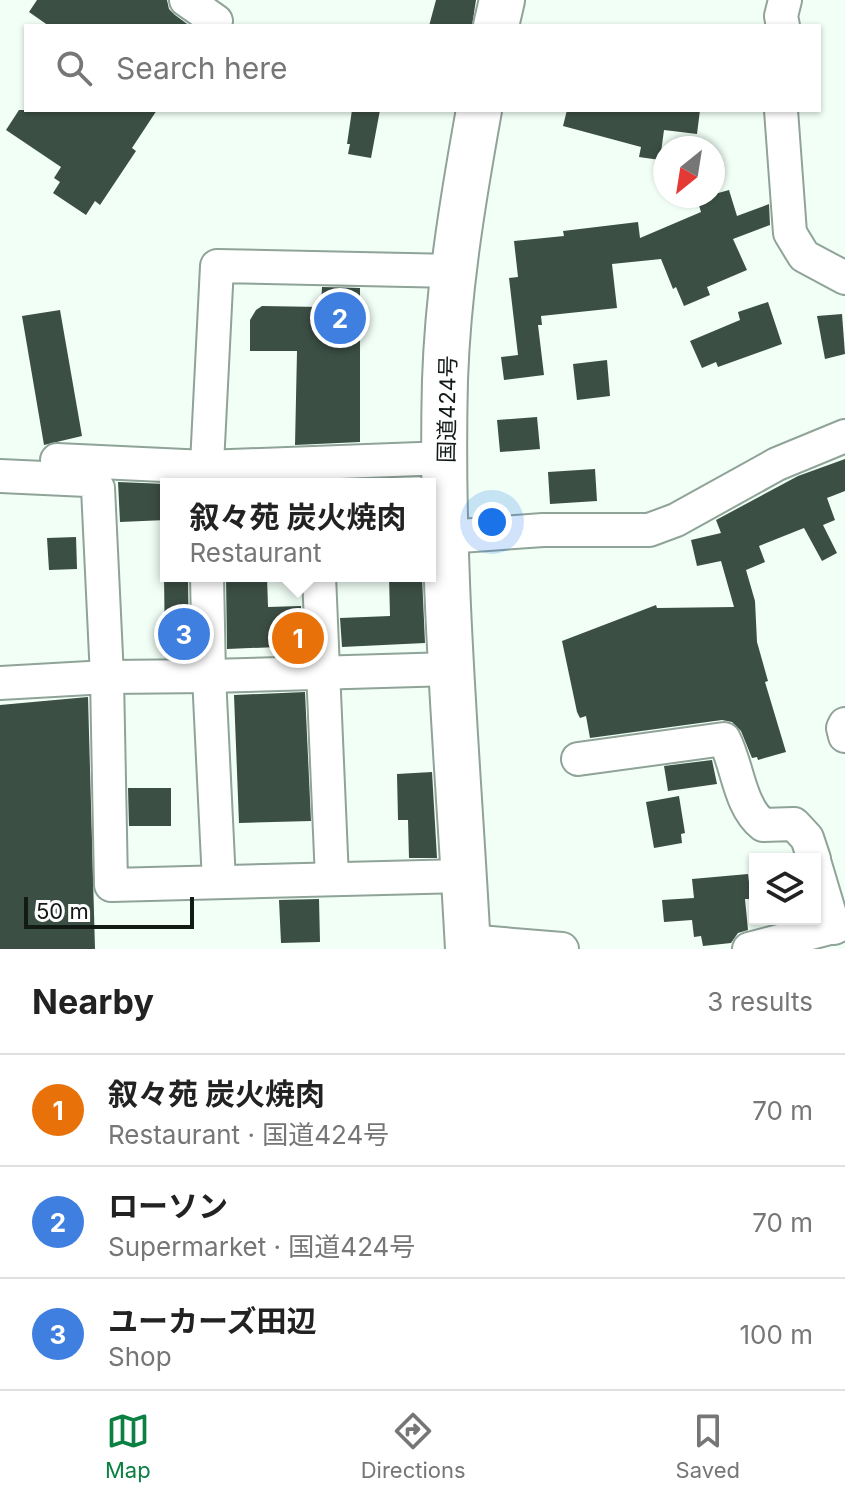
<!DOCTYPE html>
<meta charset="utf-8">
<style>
body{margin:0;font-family:Inter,"Noto Sans JP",sans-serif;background:#f6f6f6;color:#222}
.controls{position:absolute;right:24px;bottom:24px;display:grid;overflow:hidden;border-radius:0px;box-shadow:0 2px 6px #0004}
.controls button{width:72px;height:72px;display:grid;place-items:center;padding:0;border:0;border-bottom:2px solid #e0e0e0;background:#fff;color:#222;font:40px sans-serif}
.compass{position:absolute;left:653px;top:136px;width:72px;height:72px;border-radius:50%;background:#fff;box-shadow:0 2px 6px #0004;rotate:210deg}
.scale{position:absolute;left:24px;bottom:20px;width:170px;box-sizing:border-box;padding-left:8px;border:4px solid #121a16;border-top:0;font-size:22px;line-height:28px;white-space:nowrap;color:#121a16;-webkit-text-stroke:6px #fff;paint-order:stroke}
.you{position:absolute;left:492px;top:522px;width:28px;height:28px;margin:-20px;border:6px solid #fff;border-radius:50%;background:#1a73e8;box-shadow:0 0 0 12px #1a73e833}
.badge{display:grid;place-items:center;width:52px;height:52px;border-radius:50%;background:#0b8043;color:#fff;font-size:26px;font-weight:700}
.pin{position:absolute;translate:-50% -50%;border:4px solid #fff;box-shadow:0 2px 8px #0006}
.popup{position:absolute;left:160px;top:478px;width:276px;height:104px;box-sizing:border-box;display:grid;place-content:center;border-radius:0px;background:#fff;filter:drop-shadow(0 2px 6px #0005);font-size:26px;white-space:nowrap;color:#767676}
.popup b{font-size:30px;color:#222}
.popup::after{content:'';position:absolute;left:50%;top:100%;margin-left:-16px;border:16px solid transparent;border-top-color:#fff}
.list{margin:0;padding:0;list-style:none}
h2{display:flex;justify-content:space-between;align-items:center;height:104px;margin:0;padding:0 32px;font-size:34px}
h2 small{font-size:26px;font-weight:400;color:#767676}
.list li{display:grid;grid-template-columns:52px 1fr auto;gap:24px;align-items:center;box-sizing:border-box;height:112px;padding:0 32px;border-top:2px solid #e0e0e0}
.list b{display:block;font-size:30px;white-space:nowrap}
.list p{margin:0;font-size:26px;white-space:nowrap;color:#767676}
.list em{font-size:26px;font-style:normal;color:#767676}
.icon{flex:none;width:44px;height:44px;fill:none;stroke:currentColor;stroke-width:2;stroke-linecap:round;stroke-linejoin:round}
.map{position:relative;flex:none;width:845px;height:949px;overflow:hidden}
.search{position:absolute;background:#fff;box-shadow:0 2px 6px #0004;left:24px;right:24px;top:24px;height:88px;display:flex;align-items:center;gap:20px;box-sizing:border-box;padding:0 28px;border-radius:0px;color:#767676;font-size:30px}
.sheet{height:440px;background:#fff}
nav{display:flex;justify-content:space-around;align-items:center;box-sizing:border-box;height:112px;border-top:2px solid #e0e0e0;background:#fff;font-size:22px;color:#767676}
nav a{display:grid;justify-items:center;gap:4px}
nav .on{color:#0b8043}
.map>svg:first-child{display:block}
</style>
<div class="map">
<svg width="845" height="949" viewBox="0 0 845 949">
<rect width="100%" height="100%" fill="#f1fff7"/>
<!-- building -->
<g fill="#3c4f45">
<path d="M37,0H167L169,9L175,15L190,26H49L29,12Z"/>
<path d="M436,0H476L472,26H429Z"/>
<path d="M19,110H157L132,148L136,151L100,205L95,201L86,215L53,193L60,182L54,178L61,167L6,130Z"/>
<path d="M352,110H380L371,158L348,154L350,144H347Z"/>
<path d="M567,110H700L697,134L664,130L660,160L639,157L641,147L563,126Z"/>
<path d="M729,190L737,216L769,204L770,225L733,239L747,270L707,287L710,295L684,306L676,287L673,289L661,259L612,264L617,308L541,316L542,325H538L544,375L504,380L501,357L518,355L509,278L518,277L514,241L564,236L563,231L638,222L640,238L701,212L697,199Z"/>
<path d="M322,287L360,288V442L295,445L297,351H250V320L256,310L262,306L321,307Z"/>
<path d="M768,302L782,344L718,367L716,362L702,368L690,341L740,320L738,312Z"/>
<path d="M60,310L82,436L44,445L22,316Z"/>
<path d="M842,314L845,354L825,359L817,316Z"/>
<path d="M607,360L610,396L577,400L573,364Z"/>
<path d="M537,417L540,449L500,452L497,420Z"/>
<path d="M845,459V491L827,498L835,520L823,525L837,553L822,561L804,528L759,546L765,562L746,570L755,601L757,642L768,681L765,682L786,752L758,760L757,757L752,758L741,731L732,722L722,720L590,738L586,716L580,718L577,712L562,641L656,605L657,608L734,607L721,561L697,566L691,540L721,533L716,520L798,476Z"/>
<path d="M595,469L597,501L550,504L548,472Z"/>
<path d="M118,482L166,484V520L120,522Z"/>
<path d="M76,537L77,569L49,570L47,538Z"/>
<path d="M164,576H188L189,650L165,651Z"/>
<path d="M226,576H267L268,607L301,606L303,646L227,649Z"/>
<path d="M389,576H422L425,643L342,647L340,618L390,616Z"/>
<path d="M305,692L311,821L239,823L234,695Z"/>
<path d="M88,697L95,949H0V705Z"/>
<path d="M712,760L717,784L668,791L664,766Z"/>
<path d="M432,772L437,858H409L408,820H398L397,774Z"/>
<path d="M128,788H171V826H129Z"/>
<path d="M679,796L685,833L681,834L682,843L654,848L646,802Z"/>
<path d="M748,874L751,899H745L748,930L738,933L731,943L703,946L701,936L694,937L692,920L664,922L662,900L694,898L692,879Z"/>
<path d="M319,899L320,942L281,943L279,900Z"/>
</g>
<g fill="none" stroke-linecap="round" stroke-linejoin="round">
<defs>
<g id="minor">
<path d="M186,0L216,21"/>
<path d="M783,26L781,16L785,0"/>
<path d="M781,110L790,233L804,256L845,278"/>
<path d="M57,460L206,467L446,458"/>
<path d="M0,476L87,480L98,488L107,677L111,885L463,876"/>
<path d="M206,484L217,266L454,271"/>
<path d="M446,537L543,530H649L676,520L777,464L845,436"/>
<path d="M207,576L209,676L219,882"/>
<path d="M319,576L332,879"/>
<path d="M0,683L107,677L209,676L451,669"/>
<path d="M845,724L843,728L845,736"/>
<path d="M578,759L724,739C738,766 739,806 763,825L794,824L807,838L814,859"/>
<path d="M815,864L834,928"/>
<path d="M467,941L562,949"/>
<path d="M749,949L845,924"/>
</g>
<g id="highway">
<path d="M496,26L502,0"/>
<path d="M468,949C458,760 440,570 445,380C448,289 463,199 479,110"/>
</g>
</defs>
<!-- minor casing -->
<use href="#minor" stroke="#8fa398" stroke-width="36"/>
<!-- highway casing -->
<use href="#highway" stroke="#8fa398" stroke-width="48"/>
<!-- minor -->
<use href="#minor" stroke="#fff" stroke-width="32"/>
<!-- highway -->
<use href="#highway" stroke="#fff" stroke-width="44"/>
</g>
<g text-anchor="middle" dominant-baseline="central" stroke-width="8" stroke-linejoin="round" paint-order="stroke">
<!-- street labels -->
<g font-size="22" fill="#121a16" stroke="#fff">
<text transform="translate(447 409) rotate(-89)">国道424号</text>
</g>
</g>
</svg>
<div class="controls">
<button><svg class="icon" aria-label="layers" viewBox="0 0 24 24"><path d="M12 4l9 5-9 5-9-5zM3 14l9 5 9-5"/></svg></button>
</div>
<svg class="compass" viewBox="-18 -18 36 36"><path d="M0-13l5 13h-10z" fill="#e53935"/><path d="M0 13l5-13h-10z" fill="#767676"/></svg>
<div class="scale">50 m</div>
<div class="you"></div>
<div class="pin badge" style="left:298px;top:638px;background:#e8710a">1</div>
<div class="popup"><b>叙々苑 炭火焼肉</b>Restaurant</div>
<div class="pin badge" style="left:340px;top:318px;background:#3f7fe0">2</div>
<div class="pin badge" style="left:184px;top:634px;background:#3f7fe0">3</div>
<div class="search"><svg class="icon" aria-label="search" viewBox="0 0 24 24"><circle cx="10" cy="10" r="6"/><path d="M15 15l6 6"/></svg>Search here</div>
</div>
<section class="sheet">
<h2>Nearby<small>3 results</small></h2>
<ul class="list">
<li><span class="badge" style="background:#e8710a">1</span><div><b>叙々苑 炭火焼肉</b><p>Restaurant · 国道424号</p></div><em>70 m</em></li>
<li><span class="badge" style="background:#3f7fe0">2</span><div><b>ローソン</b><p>Supermarket · 国道424号</p></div><em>70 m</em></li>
<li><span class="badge" style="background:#3f7fe0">3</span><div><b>ユーカーズ田辺</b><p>Shop</p></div><em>100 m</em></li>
</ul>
</section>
<nav>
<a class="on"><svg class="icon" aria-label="map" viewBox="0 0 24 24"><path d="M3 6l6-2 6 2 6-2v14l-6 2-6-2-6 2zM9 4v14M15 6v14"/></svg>Map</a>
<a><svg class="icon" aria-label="directions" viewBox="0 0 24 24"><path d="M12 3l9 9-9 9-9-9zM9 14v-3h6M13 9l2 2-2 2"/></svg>Directions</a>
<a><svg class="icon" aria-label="saved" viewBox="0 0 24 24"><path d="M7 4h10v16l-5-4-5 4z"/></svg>Saved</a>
</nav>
